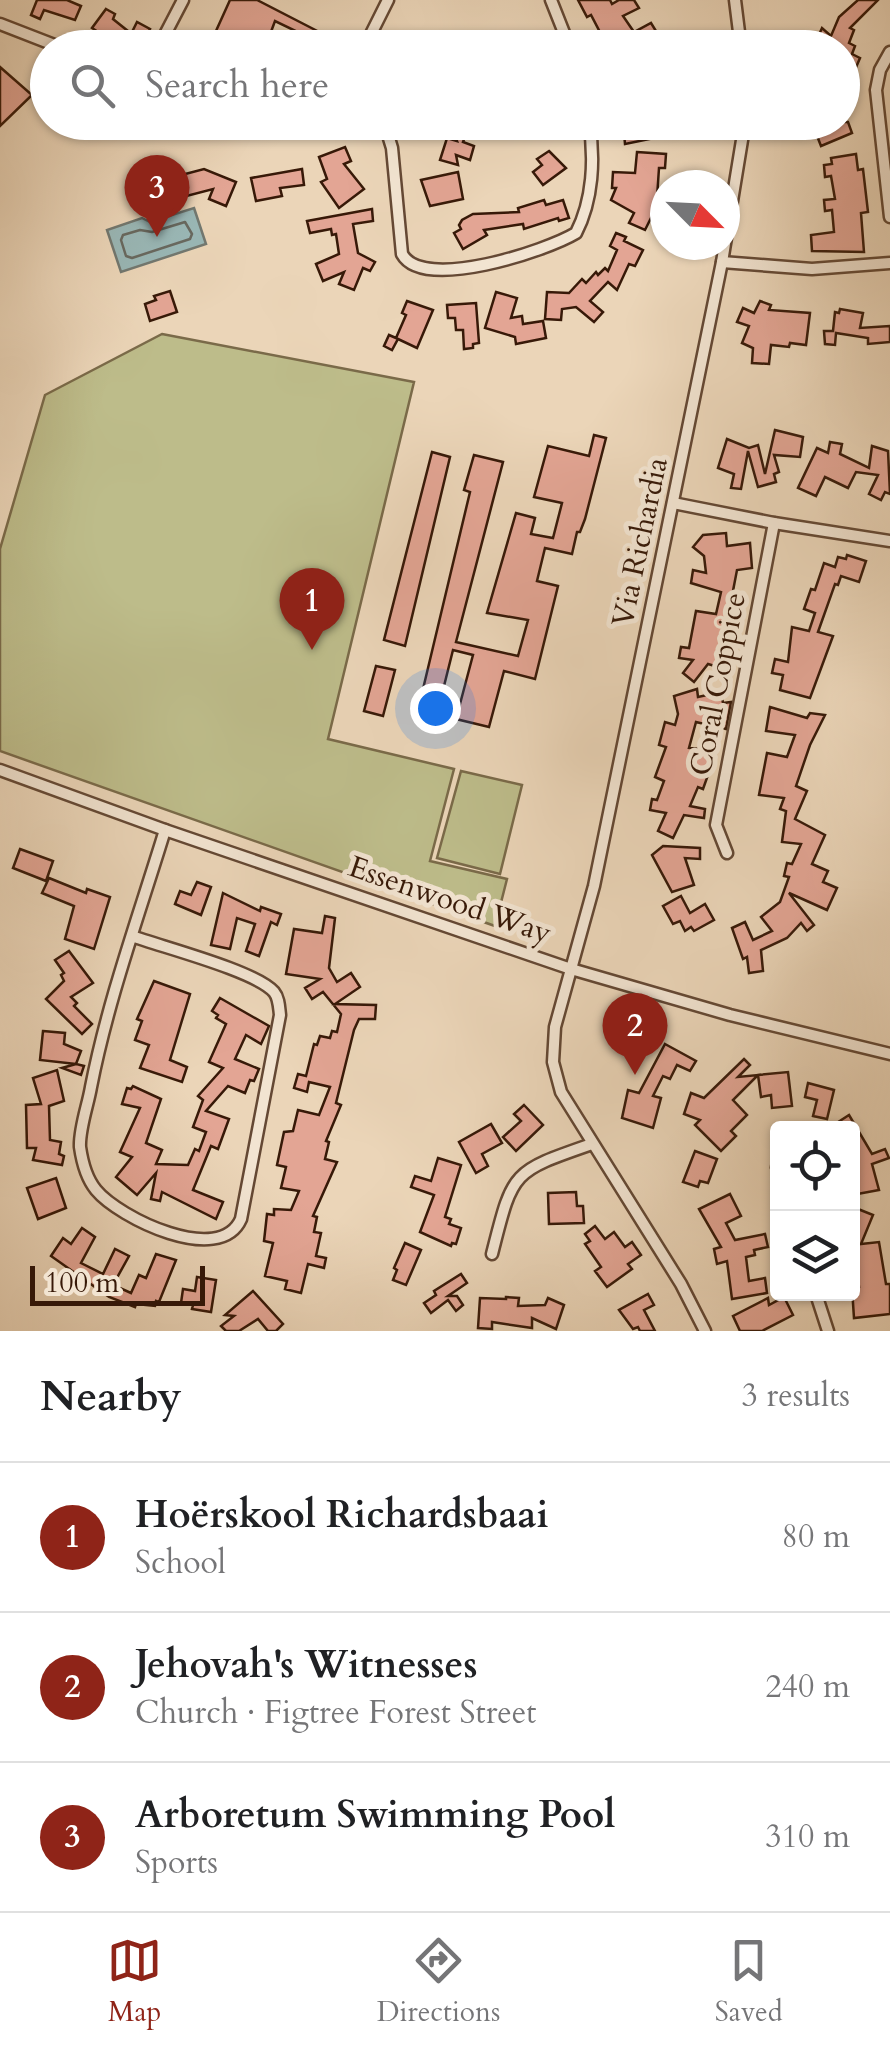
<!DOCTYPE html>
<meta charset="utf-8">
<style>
body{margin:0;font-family:Cardo,serif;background:#f2f2f2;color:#202124}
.controls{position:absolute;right:30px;bottom:30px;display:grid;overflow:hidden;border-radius:10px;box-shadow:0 2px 8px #0004}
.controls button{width:90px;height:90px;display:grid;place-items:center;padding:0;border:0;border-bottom:2px solid #e0e0e0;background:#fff;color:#202124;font:50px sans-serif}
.compass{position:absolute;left:650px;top:170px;width:90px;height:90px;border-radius:50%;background:#fff;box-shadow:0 2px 8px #0004;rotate:114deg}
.scale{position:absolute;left:30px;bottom:25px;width:175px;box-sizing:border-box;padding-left:10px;border:5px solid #371908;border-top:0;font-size:28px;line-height:35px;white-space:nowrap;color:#371908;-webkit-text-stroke:8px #f2e4d1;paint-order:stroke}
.you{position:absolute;left:435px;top:708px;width:35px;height:35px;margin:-25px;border:8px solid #fff;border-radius:50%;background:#1a73e8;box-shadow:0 0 0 15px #1a73e833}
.badge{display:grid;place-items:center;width:65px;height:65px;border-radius:50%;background:#8f2418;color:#fff;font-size:32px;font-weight:700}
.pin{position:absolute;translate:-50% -82px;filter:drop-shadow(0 2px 5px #0008)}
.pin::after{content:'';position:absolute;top:52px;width:35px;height:30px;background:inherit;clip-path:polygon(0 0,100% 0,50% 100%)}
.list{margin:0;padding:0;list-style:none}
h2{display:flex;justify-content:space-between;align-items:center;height:130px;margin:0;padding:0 40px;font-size:42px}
h2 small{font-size:32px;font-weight:400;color:#757577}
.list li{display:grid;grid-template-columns:65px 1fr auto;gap:30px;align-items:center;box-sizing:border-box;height:150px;padding:0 40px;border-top:2px solid #e0e0e0}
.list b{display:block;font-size:38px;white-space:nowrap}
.list p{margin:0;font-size:32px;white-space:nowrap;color:#757577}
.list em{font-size:32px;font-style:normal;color:#757577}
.icon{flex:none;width:55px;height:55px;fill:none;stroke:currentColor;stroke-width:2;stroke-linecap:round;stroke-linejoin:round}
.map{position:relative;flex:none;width:890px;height:1331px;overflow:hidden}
.search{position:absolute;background:#fff;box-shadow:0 2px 8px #0004;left:30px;right:30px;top:30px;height:110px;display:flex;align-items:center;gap:25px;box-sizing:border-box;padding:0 35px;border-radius:55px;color:#757577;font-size:38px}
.sheet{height:580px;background:#fff}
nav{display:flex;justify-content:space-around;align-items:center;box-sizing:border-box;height:140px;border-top:2px solid #e0e0e0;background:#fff;font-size:28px;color:#757577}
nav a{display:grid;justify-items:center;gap:5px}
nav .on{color:#8f2418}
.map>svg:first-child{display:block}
</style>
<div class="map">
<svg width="890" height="1331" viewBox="0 0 890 1331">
<rect width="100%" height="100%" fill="#ebd5b8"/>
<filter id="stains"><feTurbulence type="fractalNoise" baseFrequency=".002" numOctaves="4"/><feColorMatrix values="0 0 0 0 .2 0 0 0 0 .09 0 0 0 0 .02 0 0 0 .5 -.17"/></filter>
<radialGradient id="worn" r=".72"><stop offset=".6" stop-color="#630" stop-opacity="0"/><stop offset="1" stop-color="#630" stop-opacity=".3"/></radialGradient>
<!-- green -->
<g fill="#bdbc8a" stroke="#7a6a49" stroke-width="2.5">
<path d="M162,334L414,382L328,739L454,769L430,861L507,879L495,926L0,751V549L45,395Z"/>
<path d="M461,771L522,785L500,874L437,858Z"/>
</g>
<!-- water -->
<path fill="#99b7b6" stroke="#727870" stroke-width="2.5" d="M194,208L206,244L121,272L107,230L142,218L150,222Z"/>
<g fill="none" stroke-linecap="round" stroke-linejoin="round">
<!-- shore -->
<path stroke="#68685f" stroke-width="2.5" d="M185,222L192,234L190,239L132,258L126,256L121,240L123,235L140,230L152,232Z"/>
</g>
<!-- building -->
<g fill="#e3a594" stroke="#371908" stroke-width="2.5">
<path d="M37,0H67L81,6L75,20L44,10L40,19L31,15Z"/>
<path d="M230,0H257L325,35L319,48H293L300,33L275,21L265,48L243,38L238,48H221L211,42Z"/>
<path d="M578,0H610L612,4L619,0H634L639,8L623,16L634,32L651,23L656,31L651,34L660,48H604L599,41L603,38L591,15L587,17Z"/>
<path d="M858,0H878L850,28L854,30L849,43L855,46L852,54L860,58L854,72L851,71L845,93H842V48H813L822,28L831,36L839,17Z"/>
<path d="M106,9L115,14L113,19L128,31L132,32L137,22L150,29L142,45L135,42L131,48H123L92,28Z"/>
<path d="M0,67L32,95L0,126Z"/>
<path d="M450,122H470L463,142L474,146L470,160L456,155L458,165L440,160L447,138L457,141Z"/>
<path d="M623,122H661L664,136L625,144Z"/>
<path d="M829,122H848L852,133L821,146L814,128Z"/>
<path d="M345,147L351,161L344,164L364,189L339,208L321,182L327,179L319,157Z"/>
<path d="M549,151L566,168L543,185L533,172L542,165L537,159Z"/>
<path d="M637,152L666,154L665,168H659L657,198L665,201V207L659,222L651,218L645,230L629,223L634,213L611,200L616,188H612L613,172L635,173Z"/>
<path d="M856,154L858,170L863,169L868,212L861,213L864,252L812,251L811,235L834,232L832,210L825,211L824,200L835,199L831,176L825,177L824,165L832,164L831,158Z"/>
<path d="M160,166L170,178L204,169L236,182L226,206L209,199L213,189L175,199L172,187L152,188L148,169Z"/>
<path d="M302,169L304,185L280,188L282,196L256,201L251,178Z"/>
<path d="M458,172L463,199L430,206L421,180Z"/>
<path d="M544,200L546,205L563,200L569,218L559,221L558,218L524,229L523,224L484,230L487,235L463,249L454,233L461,229L459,225L462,220L473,214L519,212L518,208Z"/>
<path d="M372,209L373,221L353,224L358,253L375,262L370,271L363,268L354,290L339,284L344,272L323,281L316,264L339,254L336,234L332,235L331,229L310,233L307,221Z"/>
<path d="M616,233L626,237L624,241L643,250L635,266L629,264L617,290L608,282L590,301L603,312L594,322L576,307L562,309L561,320L545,319L547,292L569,293L582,279L586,283L596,272L598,275L605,268L608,271L617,250L610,246Z"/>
<path d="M170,291L177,312L150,321L145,304L156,300L154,296Z"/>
<path d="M496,292L517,298L511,318L522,316L523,324L543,321L546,338L516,344L515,337L485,328Z"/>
<path d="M407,301L433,310L417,348L398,339L392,350L384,346L389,335L396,338L406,315L402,313Z"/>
<path d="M760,301L771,305L769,310L810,313L806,345L790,343L789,347L771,345L769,364L752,363L753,348L742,343L749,326L737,322L743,308L754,313Z"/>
<path d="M476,303L479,343L473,344V348L464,349L463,330H456L455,318H448L447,305Z"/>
<path d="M840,309L863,313L860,328L890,326V342L868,344V338L836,333L835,345L825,344L824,331H833L835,312L839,313Z"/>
<path d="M775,430L803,437L800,457L774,455L779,472L774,474L776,482L758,487L748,451L741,489L731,488L734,474L718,468L727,439L749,448L758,445L765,474Z"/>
<path d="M594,435L606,438L585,519L580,532H577L572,554L545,548L537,581L558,586L535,679L504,671L489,727L456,719L473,655L453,650L442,694L423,689L470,492L464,490L474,455L503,462L456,642L518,656L528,620L487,613L516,513L535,518L531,534L553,538L562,503L534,497L548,446L589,456Z"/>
<path d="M830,442L842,444L840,454L869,468L872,446L888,451L890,494L885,492L881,500L869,494L878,475L856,472L848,488L825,477L816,496L798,488L817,448L828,453Z"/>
<path d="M432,452L450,457L405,646L384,640Z"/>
<path d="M726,533L727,546L750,543L752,568L737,570L732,596L740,597L737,609L732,608L726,640V653L730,654L725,669L708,664L694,682L683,673L693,660L679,658L681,647L689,648L696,611L716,614L721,592L691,583L693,570L706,573L704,556L693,547L703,535Z"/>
<path d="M847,555L866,561L859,582L841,576L838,585L835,584L818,632L833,636L810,698L780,690L783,675L772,673L775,659L788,662L792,627L809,631L815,613L804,609L811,589L815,590L824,563L835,567L838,557L846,559Z"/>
<path d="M376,666L395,670L383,716L364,711Z"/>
<path d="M697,689L698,697L721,692L723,703L731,702L726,729L696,722L689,748L711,750L708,775L703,789L698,787L690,806L705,809L704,818L684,815L673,838L658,831L666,813L650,810L652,799L657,800L664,781L655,777L666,747L659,745L665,722L675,725L678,714L674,696Z"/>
<path d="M770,707L807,718L810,713L825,715L810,745L796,786L807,791L795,819L825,835L812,864L828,871L823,882L837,888L827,910L789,893L814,925L807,931L801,923L787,938L761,950L763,971L749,973L747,957L743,959L732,928L745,922L753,940L772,931L761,917L780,902L789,877L784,876L787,863L792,864L801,844L782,842L786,811L780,809L784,798L759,795L767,753L787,757L795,735L766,731Z"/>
<path d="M663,846L700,848V859L685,858L694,885L672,892L652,855Z"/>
<path d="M20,849L53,861L46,881L13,868Z"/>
<path d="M49,878L86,893L87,889L110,897L94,949L65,939L74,906L42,893Z"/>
<path d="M197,882L211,887L201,915L175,904L180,891L191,895Z"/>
<path d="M223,893L260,911L261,907L281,914L277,925L271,922L259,956L246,951L255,924L237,918L230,949L211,945Z"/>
<path d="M681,896L690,913L705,904L714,920L694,931L691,927L685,931L680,921L673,924L663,906Z"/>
<path d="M325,916L335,918L329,968L337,982L351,973L360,987L335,1004L376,1005L375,1019H359L354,1030L336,1103L341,1105L326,1141L329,1142L325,1159L337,1162L313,1216L317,1217L314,1232L321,1233L316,1256L326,1258L324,1268L308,1264L301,1293L285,1289L287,1281L265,1276L273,1243L264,1241L267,1214L274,1215V1209L291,1210L299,1191L281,1188L286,1167L277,1165L284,1132L293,1131L298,1110L319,1115L330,1087L309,1082L307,1092L294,1088L298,1074L306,1076L314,1044L317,1045L320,1036L330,1038L332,1031L337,1032L341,1014L323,992L312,999L305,988L320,979L286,974L294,929L322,933Z"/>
<path d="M69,951L93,983L71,997L77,1003L74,1006L92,1024L82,1034L46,999L64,981L61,975L64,973L55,960Z"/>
<path d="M154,981L190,994L170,1060L187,1067L182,1082L140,1068L149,1045L135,1040L142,1021L137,1019Z"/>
<path d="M220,998L269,1026L261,1044L246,1035L235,1059L259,1069L254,1081L250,1080L245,1093L228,1086L206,1111L229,1119L218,1149L211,1146L193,1190L223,1202L216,1219L162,1192L160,1201L151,1199L156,1173L137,1195L116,1177L132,1157L120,1152L140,1108L122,1104L127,1088L131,1089L133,1086L161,1099L146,1143L162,1150L156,1164L188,1165L195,1149L199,1151L206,1132L193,1127L203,1100L198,1096L223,1068L209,1062L226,1024L216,1018L218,1015L212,1011Z"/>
<path d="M43,1031L65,1033L64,1044L81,1051L76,1064L84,1066L81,1075L62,1068L76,1064L40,1060Z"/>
<path d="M665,1044L696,1061L690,1071L677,1065L670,1079L663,1076L653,1096L661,1098L653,1128L622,1118L628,1090L639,1093Z"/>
<path d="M744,1059L750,1065L738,1077L758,1075L733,1100L747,1115L731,1131L736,1136L721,1151L695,1125L700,1120L684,1114L691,1093L704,1098Z"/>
<path d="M57,1070L64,1101L49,1106L50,1140L61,1142L59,1154L64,1156L62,1165L33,1160L36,1148H27L26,1105L41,1104L33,1078Z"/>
<path d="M788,1072L792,1106L772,1108L771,1095L761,1097L758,1075Z"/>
<path d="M808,1083L834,1090L827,1119L813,1116L817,1100L805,1097Z"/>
<path d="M524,1105L543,1125L516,1151L503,1137L521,1121L514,1114Z"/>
<path d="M849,1115L872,1154L885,1149L889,1158L872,1164L879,1190L852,1195V1128H829Z"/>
<path d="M491,1124L502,1143L482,1154L488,1166L476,1173L459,1142Z"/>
<path d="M695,1151L717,1159L708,1183L700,1181L698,1187L683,1182Z"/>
<path d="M438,1158L461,1165L445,1217L451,1219L449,1224L461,1228L456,1244L452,1243L451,1246L420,1232L434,1195L411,1187L415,1176L431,1181Z"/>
<path d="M56,1178L66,1208L38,1219L27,1188Z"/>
<path d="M576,1192L577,1206H583L584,1223L549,1224L548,1193Z"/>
<path d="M730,1194L741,1216L726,1223L735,1240L765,1234L768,1247L754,1250L755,1255L746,1257L749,1281L765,1278L767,1293L732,1299L727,1261L717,1264L714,1249L721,1247L699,1209Z"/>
<path d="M858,1209L873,1215L861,1244L879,1242L886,1284H890V1314L854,1318L852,1288L859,1287L856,1256L852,1264V1222Z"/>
<path d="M595,1226L605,1239L614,1232L625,1247L632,1242L641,1255L628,1264L632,1269L607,1287L595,1271L601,1267L585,1244L590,1241L585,1234Z"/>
<path d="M82,1228L95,1237L81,1263L103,1274L115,1249L129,1256L113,1285L131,1293L139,1275L146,1278L156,1254L176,1260L159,1302L156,1301L155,1306L136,1304L135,1307L109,1297L51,1256L63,1238L71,1244Z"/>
<path d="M405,1243L421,1250L406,1285L393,1280L397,1270L394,1268Z"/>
<path d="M461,1274L467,1283L448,1296H457L463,1305L456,1311L448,1300L431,1313L424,1303L436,1295L434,1291Z"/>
<path d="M197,1277L216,1280L211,1312L192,1309L193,1305L181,1303L183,1289L195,1291Z"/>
<path d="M253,1291L283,1324L276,1331H268L258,1319L239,1331H226L221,1326L234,1316L225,1315Z"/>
<path d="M648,1294L654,1305L644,1310L655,1331H640L638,1327L633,1329L619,1310Z"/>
<path d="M506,1297L519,1298L518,1306L545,1305L548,1298L564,1305L556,1329L532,1318V1328L492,1322V1329L478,1328L480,1298L506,1299Z"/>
<path d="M784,1297L793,1315L762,1331H740L733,1316L768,1298L769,1305Z"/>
</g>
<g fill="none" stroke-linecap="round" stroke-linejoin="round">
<defs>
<g id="street">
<path d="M551,0L570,48"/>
<path d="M735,0L741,48"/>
<path d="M0,24L62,48"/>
<path d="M158,48L183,0"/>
<path d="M364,48L388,0"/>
<path d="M890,52L880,70L876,90L890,217"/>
<path d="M384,122L392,148L402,254C423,292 546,251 576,233C593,200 595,159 589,122"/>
<path d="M722,262L812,269L890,263"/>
<path d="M673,503L774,523L890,541"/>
<path d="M0,770L165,830L571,969L730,1015L890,1054"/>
<path d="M727,853L716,825L774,523"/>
<path d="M132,936C162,947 256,971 274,992C279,998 279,1007 280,1015L241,1219C220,1267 119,1218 96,1190C87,1179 82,1161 80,1147C79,1129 88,1105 91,1087C108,1000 139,915 165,830"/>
<path d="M777,1167L778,1169"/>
<path d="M492,1254C513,1171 511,1172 592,1144"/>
<path d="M816,1294L828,1331"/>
<path d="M705,1331L681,1284L561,1092L553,1062L555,1027L594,886L722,262L745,122"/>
</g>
</defs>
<!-- street casing -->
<use href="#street" stroke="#644834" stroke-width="15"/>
<!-- street -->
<use href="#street" stroke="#f2e4d1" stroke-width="10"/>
</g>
<g text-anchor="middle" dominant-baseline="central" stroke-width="10" stroke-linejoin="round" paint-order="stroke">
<!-- street labels -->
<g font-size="30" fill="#371908" stroke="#f2e4d1">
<text transform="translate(640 542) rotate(-78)">Via Richardia</text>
<text transform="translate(718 684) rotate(-79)">Coral Coppice</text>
<text transform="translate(450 900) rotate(19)">Essenwood Way</text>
</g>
</g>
<rect width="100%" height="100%" filter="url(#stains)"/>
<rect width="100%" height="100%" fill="url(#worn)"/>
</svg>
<div class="controls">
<button><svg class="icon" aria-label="locate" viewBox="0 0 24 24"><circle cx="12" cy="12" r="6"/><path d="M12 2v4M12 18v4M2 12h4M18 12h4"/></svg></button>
<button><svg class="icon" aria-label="layers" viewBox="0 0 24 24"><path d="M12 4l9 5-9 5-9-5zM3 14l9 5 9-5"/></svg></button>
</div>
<svg class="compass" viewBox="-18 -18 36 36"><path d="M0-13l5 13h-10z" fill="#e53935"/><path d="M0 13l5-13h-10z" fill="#757577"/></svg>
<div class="scale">100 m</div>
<div class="you"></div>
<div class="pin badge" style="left:312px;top:650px">1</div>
<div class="pin badge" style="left:635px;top:1075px">2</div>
<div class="pin badge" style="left:157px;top:237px">3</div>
<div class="search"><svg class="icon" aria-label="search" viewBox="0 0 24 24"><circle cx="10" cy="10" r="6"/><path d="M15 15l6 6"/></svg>Search here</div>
</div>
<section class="sheet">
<h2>Nearby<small>3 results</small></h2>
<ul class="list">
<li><span class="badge">1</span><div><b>Hoërskool Richardsbaai</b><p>School</p></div><em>80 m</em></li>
<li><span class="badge">2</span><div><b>Jehovah's Witnesses</b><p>Church · Figtree Forest Street</p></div><em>240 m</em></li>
<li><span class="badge">3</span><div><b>Arboretum Swimming Pool</b><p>Sports</p></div><em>310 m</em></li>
</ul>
</section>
<nav>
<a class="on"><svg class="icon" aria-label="map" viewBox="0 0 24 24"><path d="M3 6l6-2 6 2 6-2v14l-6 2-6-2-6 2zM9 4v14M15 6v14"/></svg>Map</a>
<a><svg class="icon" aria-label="directions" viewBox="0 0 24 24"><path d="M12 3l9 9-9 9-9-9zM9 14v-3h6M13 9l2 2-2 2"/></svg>Directions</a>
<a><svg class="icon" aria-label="saved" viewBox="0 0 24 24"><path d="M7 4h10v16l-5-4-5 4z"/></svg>Saved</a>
</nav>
